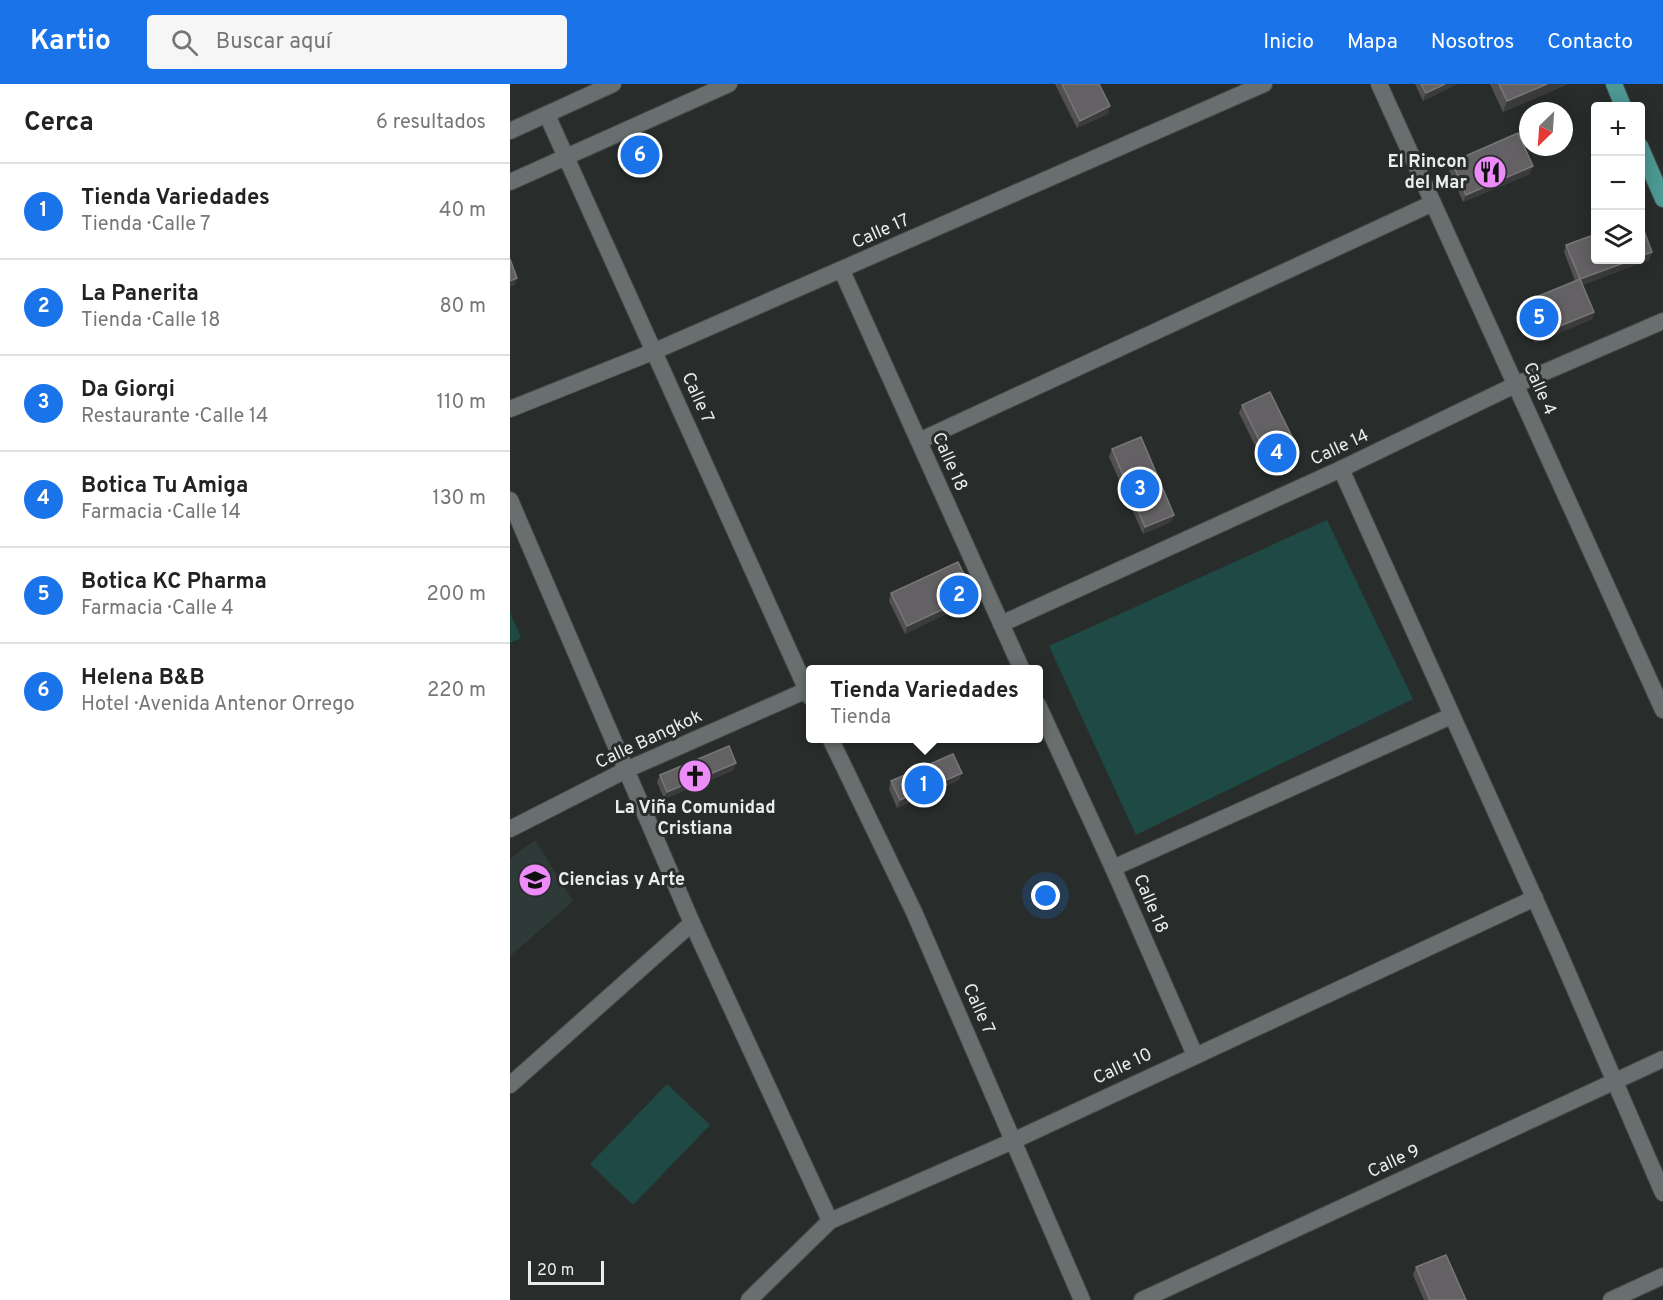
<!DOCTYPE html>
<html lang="es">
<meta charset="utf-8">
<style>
body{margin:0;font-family:Overpass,sans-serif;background:#f6f6f6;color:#222}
.controls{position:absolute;right:18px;top:18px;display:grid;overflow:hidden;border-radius:6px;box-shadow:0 3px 15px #0003}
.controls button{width:54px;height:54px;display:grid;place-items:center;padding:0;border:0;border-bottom:2px solid #e0e0e0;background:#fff;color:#222;font:30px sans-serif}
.compass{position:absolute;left:1009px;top:18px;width:54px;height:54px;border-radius:50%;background:#fff;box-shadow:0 3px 15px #0003;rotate:205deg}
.scale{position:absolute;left:18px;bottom:15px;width:76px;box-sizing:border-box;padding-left:6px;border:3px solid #e9edec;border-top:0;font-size:16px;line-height:21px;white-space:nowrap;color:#e9edec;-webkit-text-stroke:4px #282d2c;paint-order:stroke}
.you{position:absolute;left:536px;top:812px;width:21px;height:21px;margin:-15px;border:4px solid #fff;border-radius:50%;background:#1a73e8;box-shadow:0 0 0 9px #1a73e833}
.badge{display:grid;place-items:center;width:39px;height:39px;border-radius:50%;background:#1a73e8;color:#fff;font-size:20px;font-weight:700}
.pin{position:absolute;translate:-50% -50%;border:3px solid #fff;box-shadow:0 2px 6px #0006}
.popup{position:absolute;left:296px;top:581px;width:237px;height:78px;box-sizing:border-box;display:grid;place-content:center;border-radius:6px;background:#fff;filter:drop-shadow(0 2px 4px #0005);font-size:20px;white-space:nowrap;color:#767676}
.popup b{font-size:22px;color:#222}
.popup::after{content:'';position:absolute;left:50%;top:100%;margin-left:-12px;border:12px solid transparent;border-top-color:#fff}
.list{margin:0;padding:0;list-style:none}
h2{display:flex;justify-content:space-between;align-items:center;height:78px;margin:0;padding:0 24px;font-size:26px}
h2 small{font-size:20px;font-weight:400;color:#767676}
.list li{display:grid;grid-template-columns:39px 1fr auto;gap:18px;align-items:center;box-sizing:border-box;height:96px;padding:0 24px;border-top:2px solid #e0e0e0}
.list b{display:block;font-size:22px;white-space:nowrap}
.list p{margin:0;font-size:20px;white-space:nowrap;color:#767676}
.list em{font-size:20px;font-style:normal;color:#767676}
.icon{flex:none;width:33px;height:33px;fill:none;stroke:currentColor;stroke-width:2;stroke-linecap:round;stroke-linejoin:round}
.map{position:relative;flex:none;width:1153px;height:1216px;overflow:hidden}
header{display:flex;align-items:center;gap:36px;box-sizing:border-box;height:84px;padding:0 30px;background:#1a73e8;color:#fff}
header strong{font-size:28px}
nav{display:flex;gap:33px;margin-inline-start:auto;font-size:21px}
.search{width:420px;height:54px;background:#f6f6f6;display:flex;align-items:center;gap:15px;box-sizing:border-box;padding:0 21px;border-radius:6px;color:#767676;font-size:22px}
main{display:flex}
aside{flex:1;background:#fff}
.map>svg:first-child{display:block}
</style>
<header>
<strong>Kartio</strong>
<div class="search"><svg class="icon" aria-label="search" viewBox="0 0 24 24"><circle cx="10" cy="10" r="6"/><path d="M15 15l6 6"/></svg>Buscar aquí</div>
<nav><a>Inicio</a><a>Mapa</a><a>Nosotros</a><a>Contacto</a></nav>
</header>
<main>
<aside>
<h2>Cerca<small>6 resultados</small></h2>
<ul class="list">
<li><span class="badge">1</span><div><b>Tienda Variedades</b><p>Tienda · Calle 7</p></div><em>40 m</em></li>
<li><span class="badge">2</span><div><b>La Panerita</b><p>Tienda · Calle 18</p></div><em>80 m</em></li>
<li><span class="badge">3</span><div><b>Da Giorgi</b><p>Restaurante · Calle 14</p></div><em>110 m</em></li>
<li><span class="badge">4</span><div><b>Botica Tu Amiga</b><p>Farmacia · Calle 14</p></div><em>130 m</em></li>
<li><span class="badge">5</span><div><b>Botica KC Pharma</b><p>Farmacia · Calle 4</p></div><em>200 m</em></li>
<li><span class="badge">6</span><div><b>Helena B&amp;B</b><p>Hotel · Avenida Antenor Orrego</p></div><em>220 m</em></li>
</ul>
</aside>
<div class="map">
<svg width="1153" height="1216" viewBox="0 0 1153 1216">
<rect width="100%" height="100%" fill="#282d2c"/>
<!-- built -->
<path fill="#2d3a38" d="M25,756L63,817L0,872V775Z"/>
<!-- green -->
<g fill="#1e4945">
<path d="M817,436L903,615L626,751L539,562Z"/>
<path d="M0,528L11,554L0,559Z"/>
<path d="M157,1000L200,1041L123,1121L80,1080Z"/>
</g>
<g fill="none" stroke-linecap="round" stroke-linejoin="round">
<defs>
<g id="minor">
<path d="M869,0L1153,626"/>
<path d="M37,31L300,613"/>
<path d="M332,187L512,586"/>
<path d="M0,325L145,267L754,0"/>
<path d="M409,357L923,119"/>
<path d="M831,385L1047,864L1153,1109"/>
<path d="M0,416L182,839L320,1137"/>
<path d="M491,540L831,385L1005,301L1153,237"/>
<path d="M528,621L603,784L685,971"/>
<path d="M320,654L404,828L572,1216"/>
<path d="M0,745L116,686L297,606"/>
<path d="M603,784L941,632"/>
<path d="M0,1001L182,839"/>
<path d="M239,1216L320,1137L505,1056L1025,814"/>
<path d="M632,1216L1153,975"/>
</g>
<g id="tertiary">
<path d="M0,47L103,0"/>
<path d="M0,98L219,0"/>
<path d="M1101,1216L1153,1192"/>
</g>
<g id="primary">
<path d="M1104,0L1113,22"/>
<path d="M1130,62L1153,115"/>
</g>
</defs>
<!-- minor casing -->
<use href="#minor" stroke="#454949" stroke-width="18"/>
<!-- tertiary casing -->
<use href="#tertiary" stroke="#454949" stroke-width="18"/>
<!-- primary casing -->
<use href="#primary" stroke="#454949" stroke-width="18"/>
<!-- minor -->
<use href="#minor" stroke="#696e6e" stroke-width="16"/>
<!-- tertiary -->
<use href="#tertiary" stroke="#696e6e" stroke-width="16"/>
<!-- primary -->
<use href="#primary" stroke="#4c9893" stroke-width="16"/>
</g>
<!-- wall -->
<g fill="#525053">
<path d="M545,0H589L598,30L567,44Z"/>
<path d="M905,0H947L913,17Z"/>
<path d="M980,0H1058L993,28Z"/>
<path d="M942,78L1020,90L953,118L939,86Z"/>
<path d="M1056,161L1142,168L1139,176L1072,201L1084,228L1082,235L1025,259L1011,225L1014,218L1065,197L1054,168Z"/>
<path d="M732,321L786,374L758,388L729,329Z"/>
<path d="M602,365L664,431L661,438L633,450L599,373Z"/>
<path d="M381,509L461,518L395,550L379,517Z"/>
<path d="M224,686L154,715L147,698L150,691Z"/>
<path d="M449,696L387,724L379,705L381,697Z"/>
<path d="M906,1183L956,1216H914L903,1191Z"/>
</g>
<!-- shaded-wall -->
<g fill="#3b3b3c">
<path d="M935,0H947L913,17L916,9Z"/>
<path d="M1037,0H1058L993,28L997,17Z"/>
<path d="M600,22L598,30L567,44L570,37Z"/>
<path d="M1023,82L1020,90L953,118L956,111Z"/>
<path d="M1142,168L1139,176L1067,203L1070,195L1122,176H1131V172Z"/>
<path d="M7,194L5,201L0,203V197Z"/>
<path d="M1084,228L1082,235L1025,259L1028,251Z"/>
<path d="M789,367L786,374L758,388L761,380Z"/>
<path d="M664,431L661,438L633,450L635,443Z"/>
<path d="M464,511L461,518L395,550L397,542Z"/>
<path d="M226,679L224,686L154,715L157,708Z"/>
<path d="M452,689L449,696L387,724L390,716Z"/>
</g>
<!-- building -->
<g fill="#636163" stroke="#787778" stroke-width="1.5">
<path d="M552,0H589L600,22L570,37Z"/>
<path d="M911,0H935L916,9Z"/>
<path d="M989,0H1037L997,17Z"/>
<path d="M1008,49L1023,82L956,111L942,78Z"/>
<path d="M1131,139L1142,168L1131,172Z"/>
<path d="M1086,150V176H1122L1070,195L1056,161Z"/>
<path d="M0,175L7,194L0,197Z"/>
<path d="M1070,195L1084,228L1028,251L1014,218Z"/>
<path d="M760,308L789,367L761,380L732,321Z"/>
<path d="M631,353L664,431L635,443L602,365Z"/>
<path d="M448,478L464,511L397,542L381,509Z"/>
<path d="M219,662L226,679L157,708L150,691Z"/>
<path d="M443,670L452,689L390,716L381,697Z"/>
<path d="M936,1171L956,1216H920L906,1183Z"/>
</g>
<!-- icons -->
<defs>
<symbol id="restaurant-disc" viewBox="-11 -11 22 22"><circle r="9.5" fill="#ed8cf9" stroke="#282d2c"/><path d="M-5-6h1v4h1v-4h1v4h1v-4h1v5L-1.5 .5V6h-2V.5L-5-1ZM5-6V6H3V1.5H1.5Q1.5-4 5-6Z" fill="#111"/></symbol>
<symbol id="church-disc" viewBox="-11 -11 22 22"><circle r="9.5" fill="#ed8cf9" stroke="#282d2c"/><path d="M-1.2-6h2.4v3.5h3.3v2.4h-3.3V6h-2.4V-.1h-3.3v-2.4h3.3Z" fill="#111"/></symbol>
<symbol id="school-disc" viewBox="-11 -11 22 22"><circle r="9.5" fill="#ed8cf9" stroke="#282d2c"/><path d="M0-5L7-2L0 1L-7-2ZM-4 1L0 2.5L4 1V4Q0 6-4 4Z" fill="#111"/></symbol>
</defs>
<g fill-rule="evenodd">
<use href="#restaurant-disc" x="961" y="69" width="38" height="38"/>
<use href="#church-disc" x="166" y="673" width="38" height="38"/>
<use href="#school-disc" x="6" y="777" width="38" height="38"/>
</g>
<g text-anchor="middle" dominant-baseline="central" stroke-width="6" stroke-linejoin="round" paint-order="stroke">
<!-- poi labels -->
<g font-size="18" font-weight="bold" fill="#e9edec" stroke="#282d2c" text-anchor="end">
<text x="957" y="78">El Rincon<tspan x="957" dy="21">del Mar</tspan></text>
<text x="185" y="724" text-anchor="middle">La Viña Comunidad<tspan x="185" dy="21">Cristiana</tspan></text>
<text x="48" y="796" text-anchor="start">Ciencias y Arte</text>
</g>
<!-- street labels -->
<g font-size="18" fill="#e9edec" stroke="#282d2c">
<text transform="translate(371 148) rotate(-24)">Calle 17</text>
<text transform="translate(1029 305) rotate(66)">Calle 4</text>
<text transform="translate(187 314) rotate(66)">Calle 7</text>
<text transform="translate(830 364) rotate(-25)">Calle 14</text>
<text transform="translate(439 378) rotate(66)">Calle 18</text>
<text transform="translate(139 656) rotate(-25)">Calle Bangkok</text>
<text transform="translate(640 820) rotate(67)">Calle 18</text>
<text transform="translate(468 925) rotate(66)">Calle 7</text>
<text transform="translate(613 983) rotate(-25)">Calle 10</text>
<text transform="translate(884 1078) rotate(-25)">Calle 9</text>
</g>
</g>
</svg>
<div class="controls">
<button>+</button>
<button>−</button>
<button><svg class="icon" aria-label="layers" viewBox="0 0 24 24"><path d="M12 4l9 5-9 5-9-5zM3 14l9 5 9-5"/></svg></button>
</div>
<svg class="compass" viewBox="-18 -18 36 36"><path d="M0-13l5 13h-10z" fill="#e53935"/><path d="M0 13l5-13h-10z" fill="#767676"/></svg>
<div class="scale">20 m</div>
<div class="you"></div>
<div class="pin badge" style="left:414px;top:701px">1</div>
<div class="popup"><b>Tienda Variedades</b>Tienda</div>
<div class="pin badge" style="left:449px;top:511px">2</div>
<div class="pin badge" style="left:630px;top:405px">3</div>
<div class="pin badge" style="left:767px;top:369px">4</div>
<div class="pin badge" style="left:1029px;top:234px">5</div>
<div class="pin badge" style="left:130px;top:71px">6</div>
</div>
</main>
